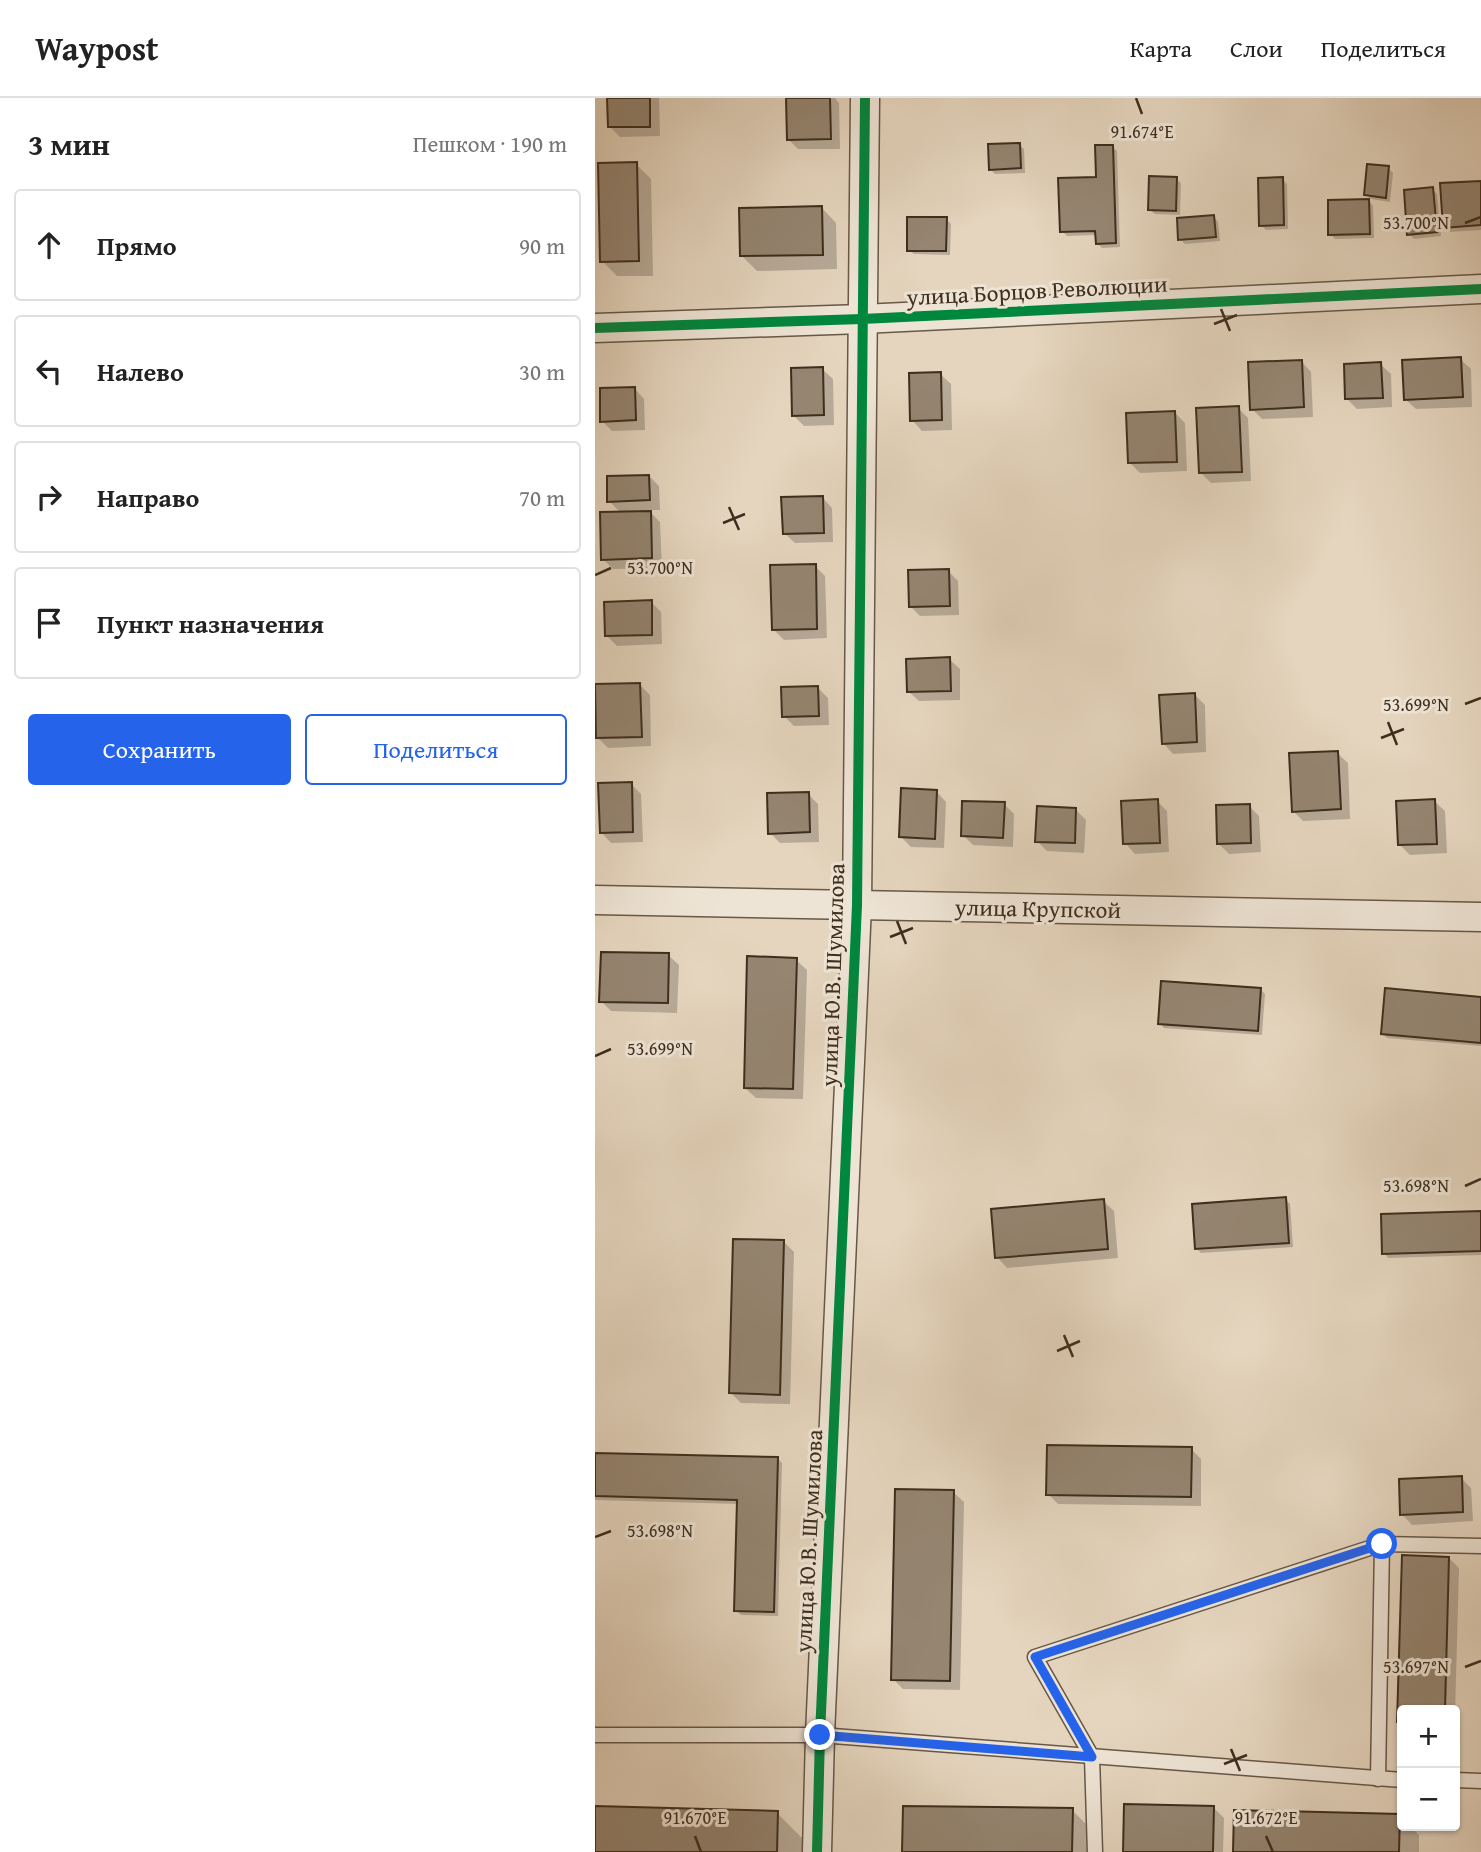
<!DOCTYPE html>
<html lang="ru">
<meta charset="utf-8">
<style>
body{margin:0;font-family:"Gentium Book Plus",serif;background:#f6f6f6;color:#222}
.controls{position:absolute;right:21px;bottom:21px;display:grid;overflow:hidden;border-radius:7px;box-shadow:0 2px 5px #0004}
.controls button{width:63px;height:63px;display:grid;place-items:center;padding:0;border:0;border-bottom:2px solid #e0e0e0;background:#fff;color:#222;font:35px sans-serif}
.stop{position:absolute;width:21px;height:21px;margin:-16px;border:5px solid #2563eb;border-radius:50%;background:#fff}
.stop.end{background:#2563eb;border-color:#fff;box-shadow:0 2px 7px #0008}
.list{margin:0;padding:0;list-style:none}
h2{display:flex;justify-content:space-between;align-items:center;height:91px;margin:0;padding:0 28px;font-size:30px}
h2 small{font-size:23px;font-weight:400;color:#767676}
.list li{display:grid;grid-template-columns:46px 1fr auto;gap:21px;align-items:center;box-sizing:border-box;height:112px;margin:0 14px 14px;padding:0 14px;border:2px solid #e0e0e0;border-radius:7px}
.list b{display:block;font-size:26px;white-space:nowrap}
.list em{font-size:23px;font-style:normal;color:#767676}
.actions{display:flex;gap:14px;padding:21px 28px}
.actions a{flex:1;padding:16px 0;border:2px solid #2563eb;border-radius:7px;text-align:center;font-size:24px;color:#2563eb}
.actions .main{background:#2563eb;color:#fff}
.icon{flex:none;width:38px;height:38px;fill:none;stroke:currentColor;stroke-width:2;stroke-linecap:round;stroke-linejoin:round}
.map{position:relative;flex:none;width:886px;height:1754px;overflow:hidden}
header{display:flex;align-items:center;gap:42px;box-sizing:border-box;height:98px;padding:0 35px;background:#fff;border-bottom:2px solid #e0e0e0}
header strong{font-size:33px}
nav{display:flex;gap:38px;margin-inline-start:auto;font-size:24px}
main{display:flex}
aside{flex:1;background:#fff}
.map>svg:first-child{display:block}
</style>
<header>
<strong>Waypost</strong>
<nav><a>Карта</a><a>Слои</a><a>Поделиться</a></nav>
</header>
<main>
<aside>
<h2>3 мин<small>Пешком · 190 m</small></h2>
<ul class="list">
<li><svg class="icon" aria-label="ahead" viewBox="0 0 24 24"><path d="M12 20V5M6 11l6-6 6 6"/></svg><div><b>Прямо</b></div><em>90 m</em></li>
<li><svg class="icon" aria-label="left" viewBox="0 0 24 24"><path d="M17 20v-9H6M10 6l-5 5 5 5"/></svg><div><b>Налево</b></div><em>30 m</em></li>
<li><svg class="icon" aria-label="right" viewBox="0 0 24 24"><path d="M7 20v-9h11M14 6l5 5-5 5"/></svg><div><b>Направо</b></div><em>70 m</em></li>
<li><svg class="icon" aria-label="arrive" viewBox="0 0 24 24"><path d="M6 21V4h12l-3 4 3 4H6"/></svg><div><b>Пункт назначения</b></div></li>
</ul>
<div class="actions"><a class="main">Сохранить</a><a>Поделиться</a></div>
</aside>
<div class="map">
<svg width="886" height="1754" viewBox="0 0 886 1754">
<rect width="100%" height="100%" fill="#e5d5be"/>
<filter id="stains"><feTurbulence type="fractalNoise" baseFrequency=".00286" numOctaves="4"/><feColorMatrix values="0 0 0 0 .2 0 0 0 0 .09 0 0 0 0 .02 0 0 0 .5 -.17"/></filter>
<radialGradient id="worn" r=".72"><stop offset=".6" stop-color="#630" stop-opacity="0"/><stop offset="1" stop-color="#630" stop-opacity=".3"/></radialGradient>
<!-- shadow -->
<g fill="#0003">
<path d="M14,0H64L65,38L25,39L15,29Z"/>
<path d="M192,0H240L244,5L245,51H203L193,41Z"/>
<path d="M424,47L429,51L430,75L400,76L395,71Z"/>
<path d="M517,49L522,53L525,149L507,150L502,145V137L472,138L467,133L503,80Z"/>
<path d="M41,66L56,81L58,178H22L7,163Z"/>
<path d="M793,70L798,75L795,104L776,101L771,97Z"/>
<path d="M581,81L586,85L585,117L560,116L555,112Z"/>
<path d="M687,81L692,86L693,131L671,132L666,127Z"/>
<path d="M886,84V132L854,134L849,129L847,87Z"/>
<path d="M837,91L842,96L846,138L819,141L814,136Z"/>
<path d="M774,103L778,108L779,140L740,141L735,136Z"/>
<path d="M226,109L241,125L242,171L162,173L147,158Z"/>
<path d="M619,119L623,124L625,143L590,146L585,141Z"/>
<path d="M351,121L356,126L355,157L319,156L314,152Z"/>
<path d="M865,261L876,271L877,309L821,311L810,301Z"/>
<path d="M706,263L716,274L718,319L667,321L657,311Z"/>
<path d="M785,266L796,276L797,309L762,311L752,301Z"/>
<path d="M227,271L238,281L239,327L209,328L199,318Z"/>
<path d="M345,276L356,286L357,332L327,333L317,322Z"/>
<path d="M39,290L49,301L50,332L17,333L7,323Z"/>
<path d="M643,310L653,320L656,383L616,385L606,375Z"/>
<path d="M580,315L590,325L592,373L545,375L535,365Z"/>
<path d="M54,378L64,388L65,412H53L65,424L67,470L18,471L8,461L26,415L14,403Z"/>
<path d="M227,399L237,410L238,444L200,445L189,435Z"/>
<path d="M220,468L230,478L232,540L189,542L178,531Z"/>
<path d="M353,473L363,483L364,517L325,518L315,508Z"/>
<path d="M56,504L66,514L67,546L22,548L11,537Z"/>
<path d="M354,561L365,571V602L324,603L313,593Z"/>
<path d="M45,587L55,597L56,648L13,650L3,640Z"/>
<path d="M223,590L233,600L234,627L199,628L189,618Z"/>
<path d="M599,596L610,607L611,654L578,656L568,645Z"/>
<path d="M742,655L753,665L755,721L708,723L698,713Z"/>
<path d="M36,686L46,696L48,744L16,745L6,734Z"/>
<path d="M341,693L351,704L349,750L316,749L306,739Z"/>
<path d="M213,696L223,706L224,744L185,745L175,735Z"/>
<path d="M562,703L572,713L574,754L540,756L530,745Z"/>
<path d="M839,703L850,713L852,755L815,757L805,747Z"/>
<path d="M409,706L419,716L418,749L378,747L368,737Z"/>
<path d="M654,708L664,718L666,754L634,756L624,746Z"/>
<path d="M481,712L491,722L489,755L452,753L442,743Z"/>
<path d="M73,857L84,867L82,915L16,913L6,903Z"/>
<path d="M201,862L212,872L208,1001L161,1000L150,990Z"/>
<path d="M666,892L670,896L667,937L569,930L565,925Z"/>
<path d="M791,892L886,901V948L792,940L787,935Z"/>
<path d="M690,1101L695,1106L698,1149L606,1155L601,1150Z"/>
<path d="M508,1103L519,1113L523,1160L412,1170L402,1159Z"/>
<path d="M886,1115V1157L793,1160L789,1155L787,1118Z"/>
<path d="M189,1144L199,1154L195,1306L146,1305L136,1295Z"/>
<path d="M596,1351L606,1361V1408L463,1406L453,1396Z"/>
<path d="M0,1356L183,1361L187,1365L183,1518L146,1517L141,1512L144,1406L0,1402Z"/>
<path d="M866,1380L876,1390L878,1423L817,1427L807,1416Z"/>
<path d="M358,1394L369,1404L365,1592L308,1591L298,1581Z"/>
<path d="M809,1459L854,1460L864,1470L860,1617V1612H807V1626L804,1623Z"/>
<path d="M0,1710L182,1715L209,1742L208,1754H0Z"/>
<path d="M619,1710L629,1720L628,1754H529Z"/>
<path d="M477,1712L497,1732V1754H309Z"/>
<path d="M804,1717L807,1720V1728H815L824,1737V1754H640Z"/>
</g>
<!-- building -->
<g fill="#958571" stroke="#3e2e1e" stroke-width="2">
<path d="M12,0H55V29H13Z"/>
<path d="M191,0H235L236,41L192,42Z"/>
<path d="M425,45L426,70L394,72L393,46Z"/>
<path d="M500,47H518L521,145L501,146L500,133L465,134L463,80L501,79Z"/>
<path d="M42,64L44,163L5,164L3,65Z"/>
<path d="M772,66L794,68L791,100L769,97Z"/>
<path d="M554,78L582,79L581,113L553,112Z"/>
<path d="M688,79L689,127L664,128L663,80Z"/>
<path d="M886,83V127L848,130L845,85Z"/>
<path d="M838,89L842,134L812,137L809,92Z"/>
<path d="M774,101L775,136L733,137V102Z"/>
<path d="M227,108L228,157L145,158L144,110Z"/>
<path d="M619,117L621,139L583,142L582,120Z"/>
<path d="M312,119H352L351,153H312Z"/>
<path d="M866,259L868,299L809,302L807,262Z"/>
<path d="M707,262L709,309L655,312L653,264Z"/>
<path d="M786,264L788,300L750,301L749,266Z"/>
<path d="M228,269L229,317L197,318L196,270Z"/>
<path d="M346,274L347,322L315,323L314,275Z"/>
<path d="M40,289L41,322L5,324V290Z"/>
<path d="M644,308L647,374L604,375L601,310Z"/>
<path d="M580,313L582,364L533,365L531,315Z"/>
<path d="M54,377L55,402L12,404V378Z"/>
<path d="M228,398L229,435L188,436L186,399Z"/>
<path d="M56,413L57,460L6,462L5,414Z"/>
<path d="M221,466L222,531L177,532L175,467Z"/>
<path d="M354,471L355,508L314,509L313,472Z"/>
<path d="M57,502V537L10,538L9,504Z"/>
<path d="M355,559L356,593L312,594L311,561Z"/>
<path d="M45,585L47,639L1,640L0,586Z"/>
<path d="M223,588L224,618L187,619L186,589Z"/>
<path d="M600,595L602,644L567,646L564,597Z"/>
<path d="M743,653L746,711L697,714L694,655Z"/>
<path d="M37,684L38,734L5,735L3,685Z"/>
<path d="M306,690L342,692L340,741L304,739Z"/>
<path d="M214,694L215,734L173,736L172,695Z"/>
<path d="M563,701L565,745L528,746L526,703Z"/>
<path d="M840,701L842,746L803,747L801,703Z"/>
<path d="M367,703L410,704L408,740L366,738Z"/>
<path d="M655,706L656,745L622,746L621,707Z"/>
<path d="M442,708L481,710L480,745L440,744Z"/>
<path d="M6,854L74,855L73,905L4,904Z"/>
<path d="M152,858L202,860L198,991L149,990Z"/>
<path d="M566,883L666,890L663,933L563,926Z"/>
<path d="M790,890L886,899V945L786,936Z"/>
<path d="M691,1099L694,1145L600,1151L597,1106Z"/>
<path d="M509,1101L513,1151L400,1160L396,1111Z"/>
<path d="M886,1113V1153L787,1156L786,1116Z"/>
<path d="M138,1141L189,1142L185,1297L134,1295Z"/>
<path d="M452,1347L597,1349L596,1399L451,1397Z"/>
<path d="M0,1355L183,1359L179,1514L139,1513L142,1402L0,1398Z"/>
<path d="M867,1378L868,1414L805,1417L804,1381Z"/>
<path d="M300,1391L359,1392L355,1583L296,1582Z"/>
<path d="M807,1457L854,1459L850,1612H807V1624H802Z"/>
<path d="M529,1706L619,1708L618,1754H528Z"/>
<path d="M0,1708L183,1713L182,1754H0Z"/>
<path d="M308,1708L478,1710L477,1754H307Z"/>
<path d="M639,1712L805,1716L804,1754H638Z"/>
</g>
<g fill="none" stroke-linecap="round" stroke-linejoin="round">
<defs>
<g id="service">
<path d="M0,1637H225L807,1682"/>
<path d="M783,1681L787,1446"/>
<path d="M860,1682L886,1683"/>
<path d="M500,1754L497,1659L440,1559L787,1446L886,1448"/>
</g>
<g id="minor">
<path d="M0,230L267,221L886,191"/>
<path d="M0,802L886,819"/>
<path d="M222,1754L225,1637L262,807L270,0"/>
</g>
</defs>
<!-- service casing -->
<use href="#service" stroke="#685846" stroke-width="17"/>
<!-- minor casing -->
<use href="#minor" stroke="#685846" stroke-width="31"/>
<!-- service -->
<use href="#service" stroke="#eee4d5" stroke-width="14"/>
<!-- minor -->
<use href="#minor" stroke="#eee4d5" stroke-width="28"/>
<defs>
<g id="cycleway">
<path d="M0,230L267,221L886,191"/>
<path d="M222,1754L225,1637L262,807L270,0"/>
</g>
</defs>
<!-- cycleway casing -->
<use href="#cycleway" stroke="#eee4d5" stroke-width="15"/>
<!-- cycleway -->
<use href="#cycleway" stroke="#00873e" stroke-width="10"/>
</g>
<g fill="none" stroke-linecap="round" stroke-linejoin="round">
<!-- route -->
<path stroke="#2563eb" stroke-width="9" d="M225,1637L497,1659L440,1559L787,1446"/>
</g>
<!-- ticks -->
<path fill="none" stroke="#3e2e1e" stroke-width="2.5" d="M541,0L547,16M870,125L886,119M626,211L635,233M619,226L642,217M134,409L144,432M128,425L150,416M0,477L16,470M870,606L886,600M793,624L802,647M786,640L809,631M302,823L311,846M295,839L318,830M0,958L16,951M870,1088L886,1081M469,1237L478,1259M462,1253L485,1243M0,1439L16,1433M870,1569L886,1563M636,1651L645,1673M629,1666L652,1657M100,1738L106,1754M671,1738L678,1754"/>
<g text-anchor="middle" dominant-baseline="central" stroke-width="6" stroke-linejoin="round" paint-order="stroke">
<!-- street labels -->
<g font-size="23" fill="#3e2e1e" stroke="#eee4d5">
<text transform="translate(442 192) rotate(-3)">улица Борцов Революции</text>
<text transform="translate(443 810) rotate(1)">улица Крупской</text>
<text transform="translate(237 877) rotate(-88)">улица Ю.В. Шумилова</text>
<text transform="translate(213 1443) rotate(-87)">улица Ю.В. Шумилова</text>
</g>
</g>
<g font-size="18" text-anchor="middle" fill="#3e2e1e" stroke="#eee4d5" stroke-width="6" stroke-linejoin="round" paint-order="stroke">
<text x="547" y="40">91.674°E</text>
<text x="821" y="131">53.700°N</text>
<text x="65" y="476">53.700°N</text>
<text x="821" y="613">53.699°N</text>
<text x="65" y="957">53.699°N</text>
<text x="821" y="1094">53.698°N</text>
<text x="65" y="1439">53.698°N</text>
<text x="821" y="1575">53.697°N</text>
<text x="100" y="1726">91.670°E</text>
<text x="671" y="1726">91.672°E</text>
</g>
<rect width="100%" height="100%" filter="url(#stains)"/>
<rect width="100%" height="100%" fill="url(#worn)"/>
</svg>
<div class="controls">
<button>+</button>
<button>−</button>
</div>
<div class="stop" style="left:787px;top:1446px"></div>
<div class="stop end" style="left:225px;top:1637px"></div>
</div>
</main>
